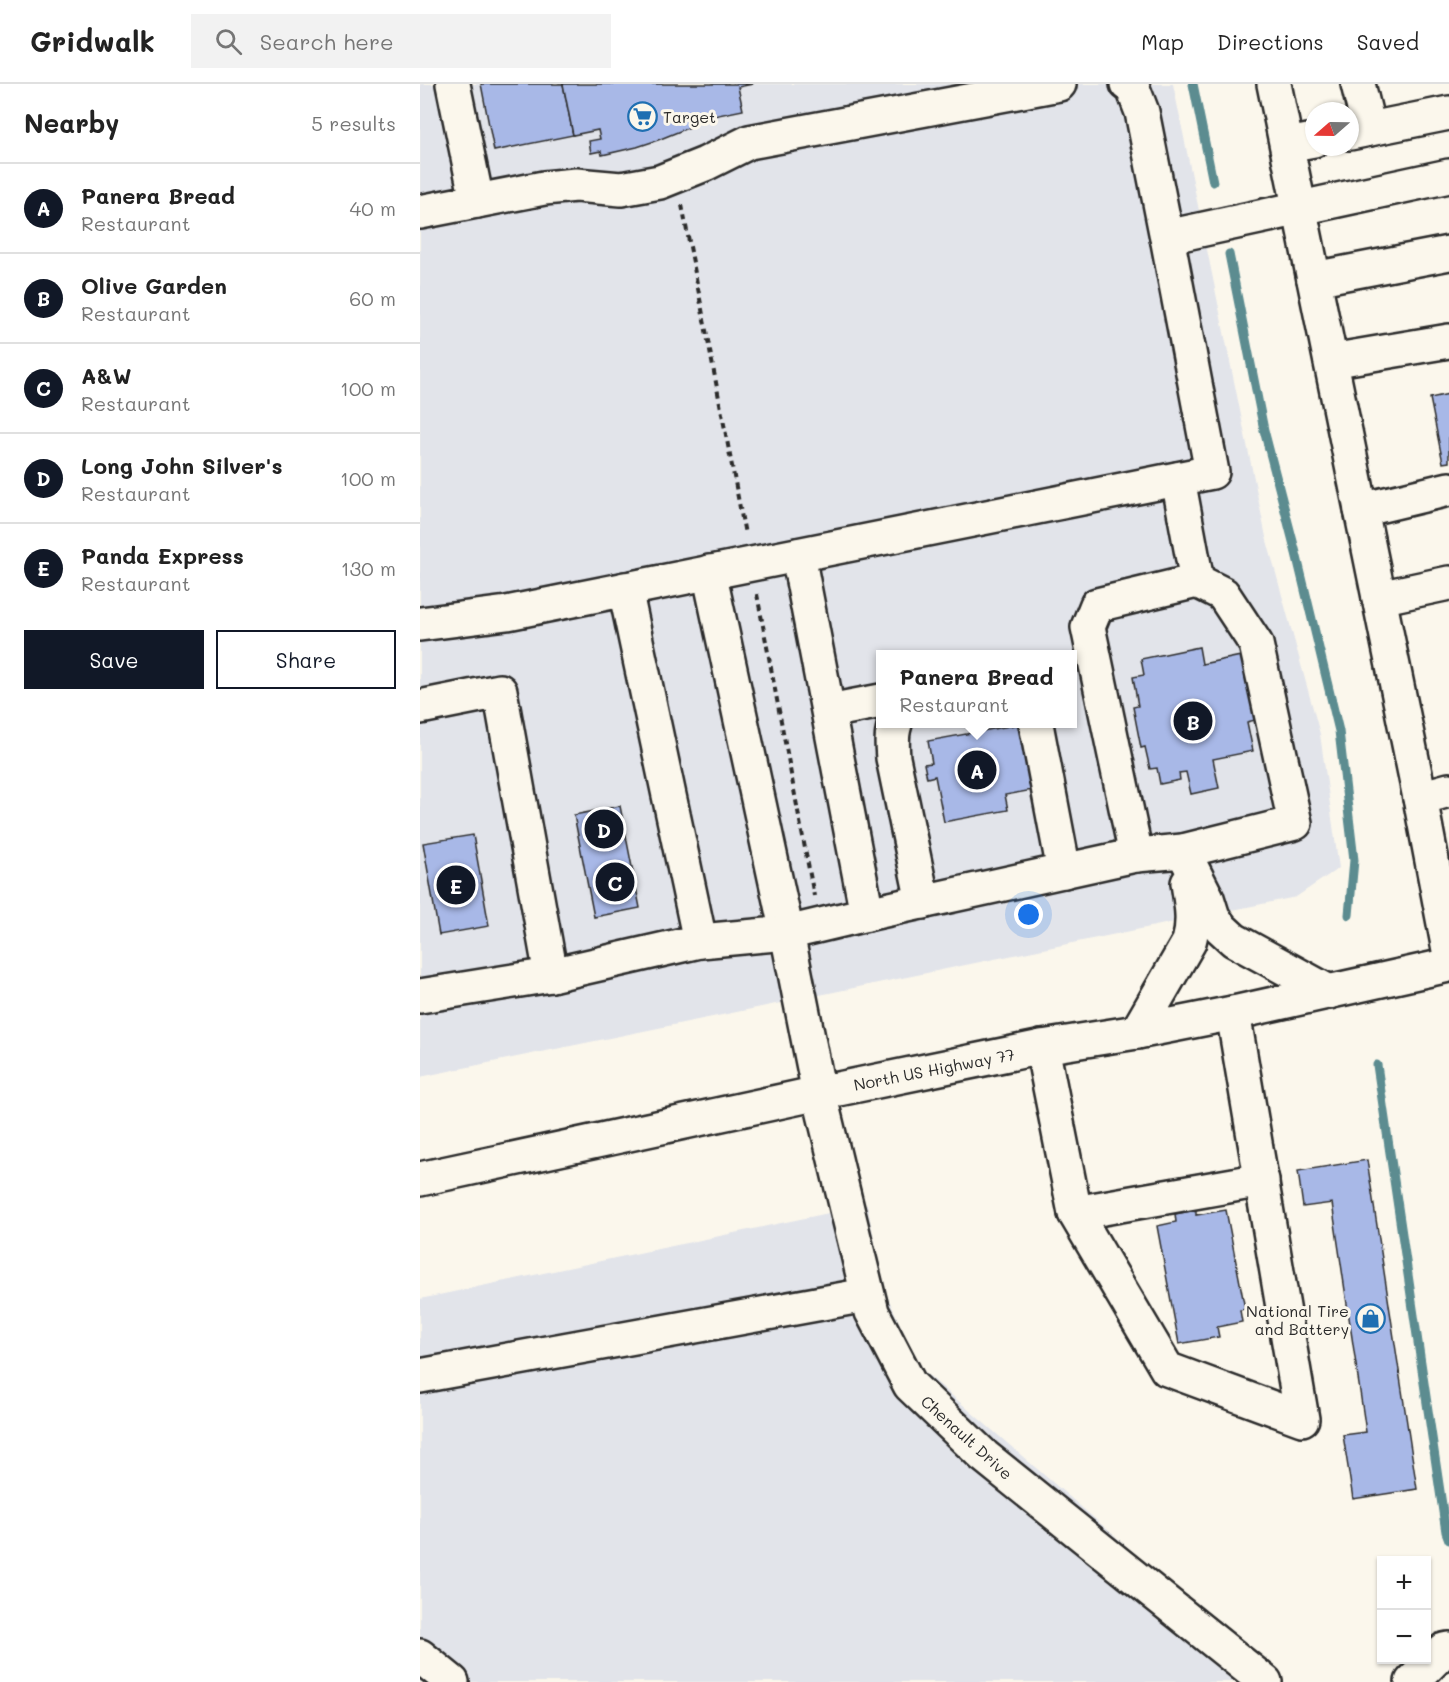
<!DOCTYPE html>
<meta charset="utf-8">
<style>
body{margin:0;font-family:Mali,sans-serif;background:#f2f2f2;color:#222}
.controls{position:absolute;right:18px;bottom:18px;display:grid;overflow:hidden;border-radius:0px;box-shadow:0 2px 4px #0004}
.controls button{width:54px;height:54px;display:grid;place-items:center;padding:0;border:0;border-bottom:2px solid #e0e0e0;background:#fff;color:#222;font:30px sans-serif}
.compass{position:absolute;left:885px;top:18px;width:54px;height:54px;border-radius:50%;background:#fff;box-shadow:0 2px 4px #0004;rotate:250deg}
.you{position:absolute;left:609px;top:831px;width:21px;height:21px;margin:-15px;border:4px solid #fff;border-radius:50%;background:#1a73e8;box-shadow:0 0 0 9px #1a73e833}
.badge{display:grid;place-items:center;width:39px;height:39px;border-radius:50%;background:#111827;color:#fff;font-size:20px;font-weight:700}
.pin{position:absolute;translate:-50% -50%;border:3px solid #fff;box-shadow:0 2px 6px #0006}
.popup{position:absolute;left:456px;top:566px;width:201px;height:78px;box-sizing:border-box;display:grid;place-content:center;border-radius:0px;background:#fff;filter:drop-shadow(0 2px 4px #0005);font-size:20px;white-space:nowrap;color:#767676}
.popup b{font-size:22px;color:#222}
.popup::after{content:'';position:absolute;left:50%;top:100%;margin-left:-12px;border:12px solid transparent;border-top-color:#fff}
.list{margin:0;padding:0;list-style:none}
h2{display:flex;justify-content:space-between;align-items:center;height:78px;margin:0;padding:0 24px;font-size:26px}
h2 small{font-size:20px;font-weight:400;color:#767676}
.list li{display:grid;grid-template-columns:39px 1fr auto;gap:18px;align-items:center;box-sizing:border-box;height:90px;padding:0 24px;border-top:2px solid #e0e0e0}
.list b{display:block;font-size:22px;white-space:nowrap}
.list p{margin:0;font-size:20px;white-space:nowrap;color:#767676}
.list em{font-size:20px;font-style:normal;color:#767676}
.actions{display:flex;gap:12px;padding:18px 24px}
.actions a{flex:1;padding:14px 0;border:2px solid #111827;border-radius:0px;text-align:center;font-size:21px;color:#111827}
.actions .main{background:#111827;color:#fff}
.icon{flex:none;width:33px;height:33px;fill:none;stroke:currentColor;stroke-width:2;stroke-linecap:round;stroke-linejoin:round}
.map{position:relative;flex:none;width:1029px;height:1598px;overflow:hidden}
header{display:flex;align-items:center;gap:36px;box-sizing:border-box;height:84px;padding:0 30px;background:#fff;border-bottom:2px solid #e0e0e0}
header strong{font-size:28px}
nav{display:flex;gap:33px;margin-inline-start:auto;font-size:21px}
.search{width:420px;height:54px;background:#f2f2f2;display:flex;align-items:center;gap:15px;box-sizing:border-box;padding:0 21px;border-radius:0px;color:#767676;font-size:22px}
main{display:flex}
aside{flex:1;background:#fff}
.map>svg:first-child{display:block}
</style>
<header>
<strong>Gridwalk</strong>
<div class="search"><svg class="icon" aria-label="search" viewBox="0 0 24 24"><circle cx="10" cy="10" r="6"/><path d="M15 15l6 6"/></svg>Search here</div>
<nav><a>Map</a><a>Directions</a><a>Saved</a></nav>
</header>
<main>
<aside>
<h2>Nearby<small>5 results</small></h2>
<ul class="list">
<li><span class="badge">A</span><div><b>Panera Bread</b><p>Restaurant</p></div><em>40 m</em></li>
<li><span class="badge">B</span><div><b>Olive Garden</b><p>Restaurant</p></div><em>60 m</em></li>
<li><span class="badge">C</span><div><b>A&amp;W</b><p>Restaurant</p></div><em>100 m</em></li>
<li><span class="badge">D</span><div><b>Long John Silver's</b><p>Restaurant</p></div><em>100 m</em></li>
<li><span class="badge">E</span><div><b>Panda Express</b><p>Restaurant</p></div><em>130 m</em></li>
</ul>
<div class="actions"><a class="main">Save</a><a>Share</a></div>
</aside>
<div class="map">
<svg width="1029" height="1598" viewBox="0 0 1029 1598">
<rect width="100%" height="100%" fill="#fbf7ec"/>
<filter id="ink" filterUnits="userSpaceOnUse"><feTurbulence type="fractalNoise" baseFrequency=".0167" numOctaves="2"/><feDisplacementMap in="SourceGraphic" scale="12" xChannelSelector="R" yChannelSelector="G"/><feConvolveMatrix kernelMatrix="1 2 1 2 8 2 1 2 1" color-interpolation-filters="sRGB"/></filter>
<g filter="url(#ink)">
<!-- built -->
<g fill="#e2e4ea" fill-rule="evenodd">
<path d="M0,0H753L846,453L900,650L919,784L876,813L0,993ZM461,570H653V640H461Z"/>
<path d="M447,1121L465,1207L499,1283L864,1598H0V1215Z"/>
</g>
<g fill="none" stroke-linecap="round" stroke-linejoin="round">
<!-- stream -->
<g stroke="#5b8c90" stroke-width="9">
<path d="M773,0L793,98"/>
<path d="M809,170L844,346L876,469L919,647L934,776L929,831"/>
<path d="M957,981L1026,1448L1029,1456"/>
</g>
</g>
<!-- building -->
<g fill="#a8b8e7" stroke="#2b2b2b" stroke-width="1.5">
<path d="M61,0H143L153,51L74,67Z"/>
<path d="M143,0H333L318,3L323,26L269,37L270,43L238,56L217,63L182,71L181,67L171,69L169,57L180,55L178,46L153,51Z"/>
<path d="M1029,310V378L1023,379L1010,314Z"/>
<path d="M779,563L782,580L821,572L835,636L827,638L833,667L793,675L799,704L771,710L766,688L759,689L760,696L740,700L737,684L730,685L725,663L721,664L713,623L718,622L713,593L724,591L721,575Z"/>
<path d="M600,640L613,706L585,711L588,726L524,738L515,692L507,694L504,680L512,679L508,657Z"/>
<path d="M200,722L220,824L174,833L154,731Z"/>
<path d="M53,751L69,842L19,851L3,759Z"/>
<path d="M947,1076L997,1405L933,1415L923,1351L946,1348L912,1119L883,1123L878,1087Z"/>
<path d="M776,1126V1131L806,1126L825,1225L820,1226L822,1238L797,1243L799,1253L759,1260L737,1142L756,1138L755,1130Z"/>
</g>
<g fill="none" stroke-linecap="round" stroke-linejoin="round">
<defs>
<g id="minor">
<path d="M33,0L57,117"/>
<path d="M707,0L712,2L722,28L747,154"/>
<path d="M854,0L1000,714L1029,866"/>
<path d="M938,0L949,45"/>
<path d="M930,49L1029,29"/>
<path d="M867,61L894,56"/>
<path d="M0,128L124,104L156,101L201,105L240,98L285,80L329,58L639,0"/>
<path d="M894,195L1029,169"/>
<path d="M911,277L1029,257"/>
<path d="M941,426L1029,405"/>
<path d="M378,471L447,830L716,771L763,767L875,739L836,560L803,510L777,497"/>
<path d="M289,488L367,849L399,1009L452,1228L490,1301L564,1372L845,1598"/>
<path d="M205,505L280,857"/>
<path d="M959,514L1029,499"/>
<path d="M0,540L87,529L792,388L747,153L1029,92"/>
<path d="M0,623L80,607L131,891"/>
<path d="M409,627L461,617"/>
<path d="M475,640C471,651 472,662 473,674L503,818"/>
<path d="M616,640L644,787"/>
<path d="M1000,714L1029,706"/>
<path d="M763,767L787,814L793,833L801,844L814,856L909,908"/>
<path d="M716,771L668,543L677,521L777,497L758,395"/>
<path d="M0,912L131,891L280,857L367,849L447,830"/>
<path d="M717,948L769,858C775,837 771,819 768,799"/>
<path d="M622,963L655,1129L747,1285L882,1335L813,929"/>
<path d="M655,1129L842,1096"/>
<path d="M0,1292L446,1211"/>
<path d="M0,1572L32,1598"/>
<path d="M992,1598L1024,1566L1029,1565"/>
</g>
<path id="major" d="M0,1095L399,1009L622,963L717,948L813,929L1029,881"/>
</defs>
<!-- minor casing -->
<use href="#minor" stroke="#2b2b2b" stroke-width="38"/>
<!-- major casing -->
<use href="#major" stroke="#2b2b2b" stroke-width="38"/>
<!-- path -->
<g stroke="#2b2b2b" stroke-width="4" stroke-dasharray="6 4.5" stroke-linecap="butt">
<path d="M262,121L325,450"/>
<path d="M337,510L394,812"/>
</g>
<!-- minor -->
<use href="#minor" stroke="#fbf7ec" stroke-width="33"/>
<!-- major -->
<use href="#major" stroke="#fbf7ec" stroke-width="33"/>
</g>
</g>
<!-- icons -->
<defs>
<symbol id="supermarket-ring" viewBox="-11 -11 22 22"><circle r="9.5" fill="#fbf7ec" stroke="#1f6fb2" stroke-width="1.5"/><path d="M-6-5.5h2.5l.6 2H6L4.5 2H-2.5L-4.4-4H-6ZM-1.5 3.2a1.3 1.3 0 1 0 .1 0ZM3 3.2a1.3 1.3 0 1 0 .1 0Z" fill="#1f6fb2"/></symbol>
<symbol id="shop-ring" viewBox="-11 -11 22 22"><circle r="9.5" fill="#fbf7ec" stroke="#1f6fb2" stroke-width="1.5"/><path d="M-5-2.5h2.3a2.7 3.5 0 0 1 5.4 0H5L5.5 6h-11ZM-1.5-2.5h3a1.5 2.3 0 0 0-3 0Z" fill="#1f6fb2"/></symbol>
</defs>
<g fill-rule="evenodd">
<use href="#supermarket-ring" x="206" y="16" width="33" height="33"/>
<use href="#shop-ring" x="934" y="1218" width="33" height="33"/>
</g>
<g text-anchor="middle" dominant-baseline="central" stroke-width="6" stroke-linejoin="round" paint-order="stroke">
<!-- poi labels -->
<g font-size="16" fill="#2b2b2b" stroke="#fbf7ec" text-anchor="start">
<text x="243" y="32">Target</text>
<text x="929" y="1226" text-anchor="end">National Tire<tspan x="929" dy="18">and Battery</tspan></text>
</g>
<!-- street labels -->
<g font-size="16" fill="#2b2b2b" stroke="#fbf7ec">
<text transform="translate(514 985) rotate(-11)">North US Highway 77</text>
<text transform="translate(547 1353) rotate(42)">Chenault Drive</text>
</g>
</g>
</svg>
<div class="controls">
<button>+</button>
<button>−</button>
</div>
<svg class="compass" viewBox="-18 -18 36 36"><path d="M0-13l5 13h-10z" fill="#e53935"/><path d="M0 13l5-13h-10z" fill="#767676"/></svg>
<div class="you"></div>
<div class="pin badge" style="left:557px;top:686px">A</div>
<div class="popup"><b>Panera Bread</b>Restaurant</div>
<div class="pin badge" style="left:773px;top:637px">B</div>
<div class="pin badge" style="left:195px;top:798px">C</div>
<div class="pin badge" style="left:184px;top:745px">D</div>
<div class="pin badge" style="left:36px;top:801px">E</div>
</div>
</main>
